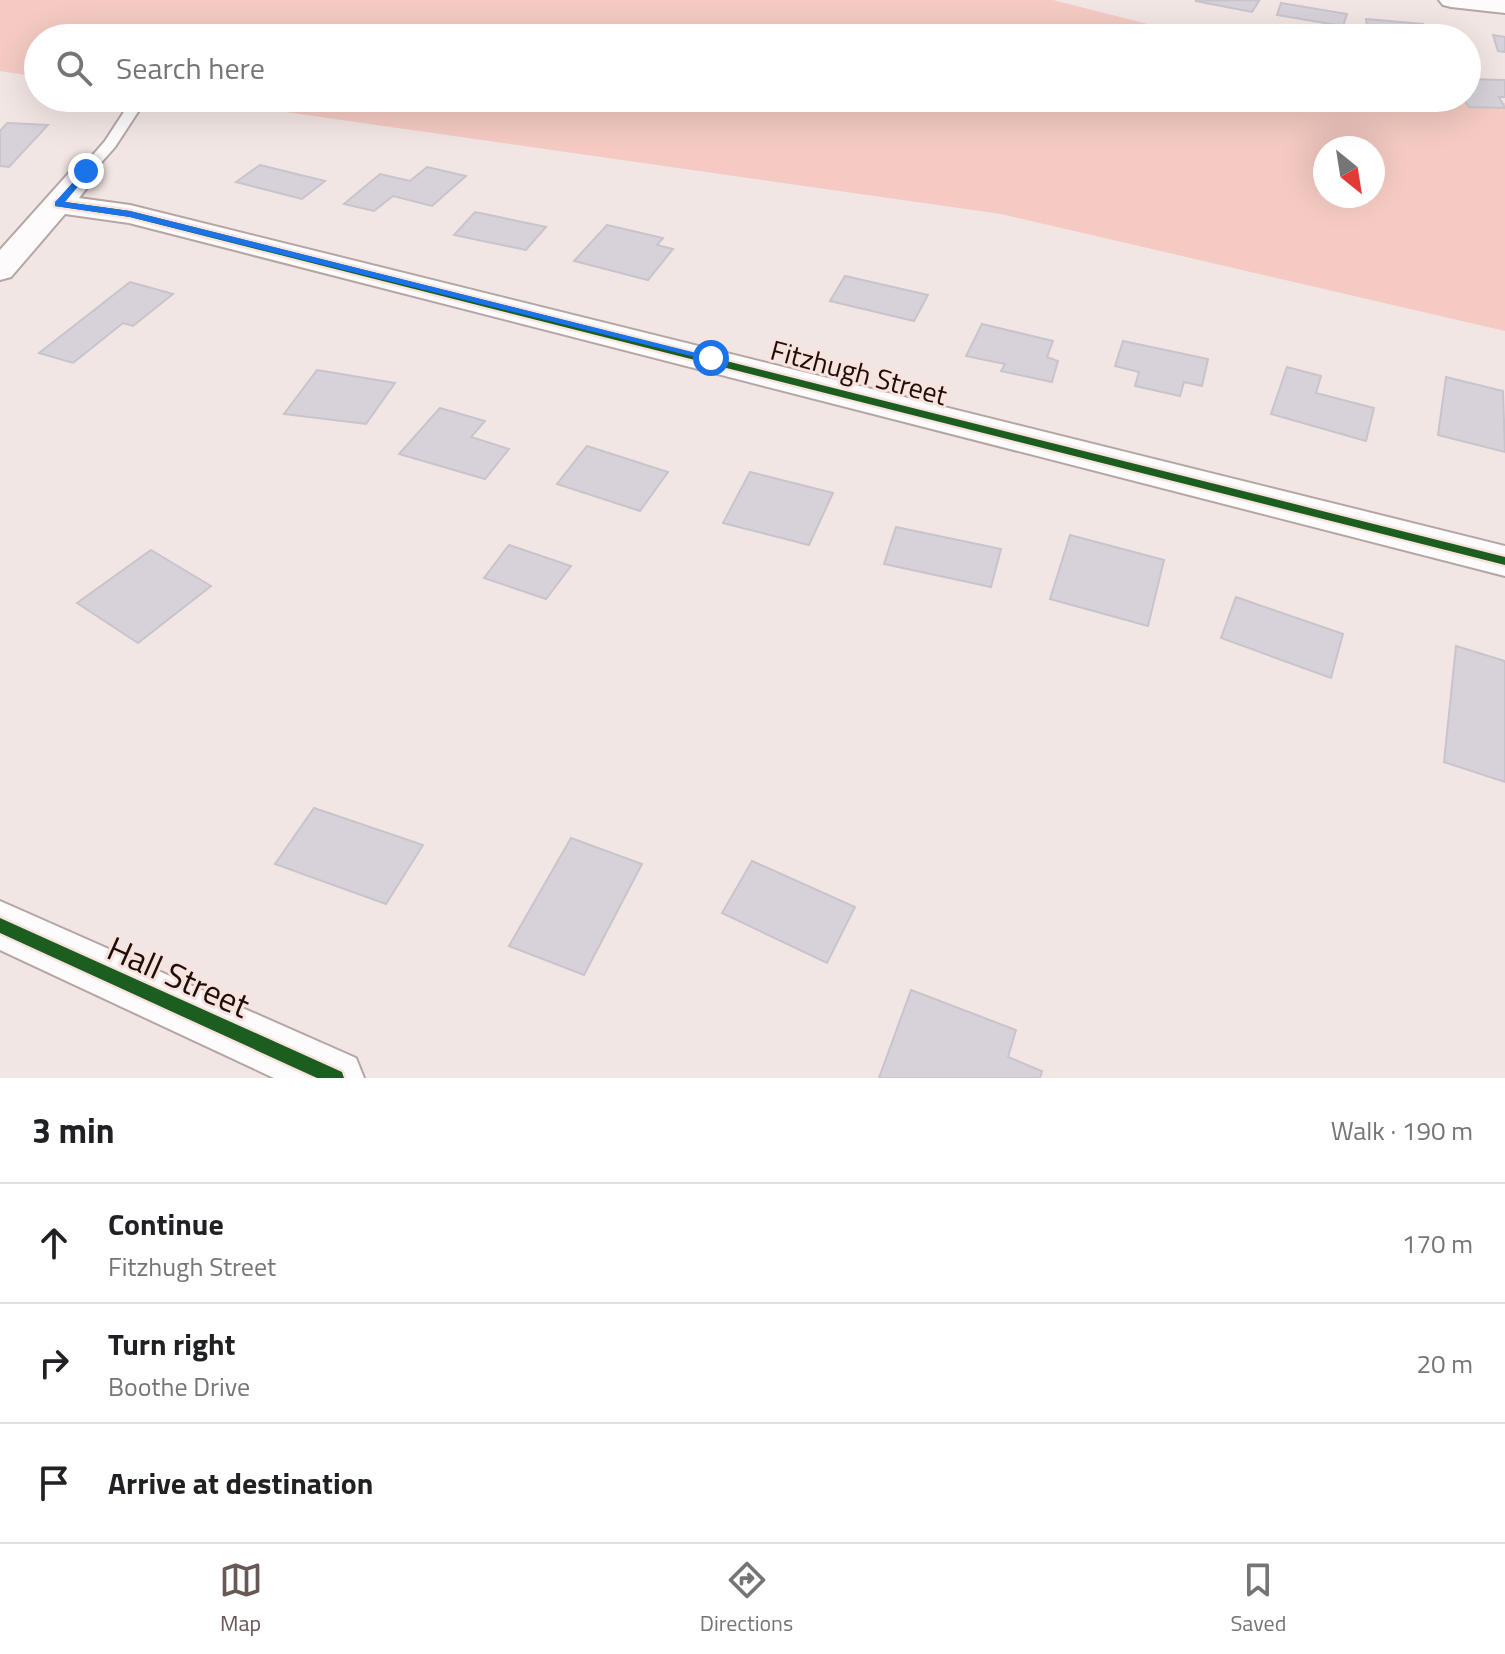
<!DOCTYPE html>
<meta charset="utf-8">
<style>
body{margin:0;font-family:"Titillium Web",sans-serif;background:#f6f6f6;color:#202124}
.compass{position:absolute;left:1313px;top:136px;width:72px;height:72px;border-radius:50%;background:#fff;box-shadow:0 8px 32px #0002;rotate:150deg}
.stop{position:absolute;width:24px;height:24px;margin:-18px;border:6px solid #1a73e8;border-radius:50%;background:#fff}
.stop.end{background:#1a73e8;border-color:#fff;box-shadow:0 2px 8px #0008}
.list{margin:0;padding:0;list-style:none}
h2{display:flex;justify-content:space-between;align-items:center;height:104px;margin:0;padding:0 32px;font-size:34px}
h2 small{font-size:26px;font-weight:400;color:#757577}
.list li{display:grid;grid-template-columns:52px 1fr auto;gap:24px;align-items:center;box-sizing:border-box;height:120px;padding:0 32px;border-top:2px solid #e0e0e0}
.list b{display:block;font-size:30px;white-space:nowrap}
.list p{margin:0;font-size:26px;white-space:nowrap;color:#757577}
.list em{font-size:26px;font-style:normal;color:#757577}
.icon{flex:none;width:44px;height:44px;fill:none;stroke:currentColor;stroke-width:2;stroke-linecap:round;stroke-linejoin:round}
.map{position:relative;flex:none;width:1505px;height:1078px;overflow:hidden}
.search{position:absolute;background:#fff;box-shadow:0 8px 32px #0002;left:24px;right:24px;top:24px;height:88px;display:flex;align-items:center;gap:20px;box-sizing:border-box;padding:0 28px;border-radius:44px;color:#757577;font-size:30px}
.sheet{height:464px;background:#fff}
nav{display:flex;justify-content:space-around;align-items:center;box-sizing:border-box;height:112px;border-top:2px solid #e0e0e0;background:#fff;font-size:22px;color:#757577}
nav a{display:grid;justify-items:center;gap:4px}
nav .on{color:#685856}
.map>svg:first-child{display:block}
</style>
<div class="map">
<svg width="1505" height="1078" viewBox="0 0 1505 1078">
<rect width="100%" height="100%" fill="#f2e6e4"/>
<!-- green -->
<g fill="#f4cac2" fill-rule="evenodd">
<path d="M0,0H1053L1203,38H38V77L0,71Z"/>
<path d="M187,98L1492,99L1505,103V331L1001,214ZM1325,148H1373V196H1325Z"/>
</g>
<!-- building -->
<g fill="#d7d2da" stroke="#c7c4cb" stroke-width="2">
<path d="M1253,0L1259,1L1252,12L1195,1Z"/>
<path d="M1281,3L1347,14L1343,26L1277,15Z"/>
<path d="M1366,19L1423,24L1426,38L1368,32Z"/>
<path d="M1493,35L1505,37V52L1498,51Z"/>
<path d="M1467,79L1505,80V97H1499L1505,108L1469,107L1463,98H1467Z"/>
<path d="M7,123L48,125L9,167L0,166V131Z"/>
<path d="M260,165L325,181L302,199L236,182Z"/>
<path d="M427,167L466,176L432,206L393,196L374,211L344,204L380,174L410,181Z"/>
<path d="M475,212L546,227L526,250L454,235Z"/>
<path d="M607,225L663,238L657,245L673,249L648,280L574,261Z"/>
<path d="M845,276L928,295L914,321L830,301Z"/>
<path d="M130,282L173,294L133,326L123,323L73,363L39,353Z"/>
<path d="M982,324L1053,341L1047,357L1058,361L1052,382L1001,371L1005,364L966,356Z"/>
<path d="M1123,341L1208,359L1202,386L1184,382L1180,396L1135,386L1139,372L1115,366Z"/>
<path d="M1287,367L1321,376L1316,393L1374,408L1366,441L1271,414Z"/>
<path d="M317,370L395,383L366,424L284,414Z"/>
<path d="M1446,377L1503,391L1505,452L1438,435Z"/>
<path d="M440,408L485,421L471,437L509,449L485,479L399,454Z"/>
<path d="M587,446L668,472L640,511L557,484Z"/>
<path d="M750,472L833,493L809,545L723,523Z"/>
<path d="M896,527L1001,549L991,587L884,564Z"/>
<path d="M1070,535L1164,560L1148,626L1050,599Z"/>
<path d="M509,545L571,566L546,599L484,578Z"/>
<path d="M151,550L211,586L138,643L77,603Z"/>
<path d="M1236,597L1343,634L1331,678L1221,638Z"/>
<path d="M1456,646L1505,661V782L1444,762Z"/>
<path d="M314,808L423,845L386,904L275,864Z"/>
<path d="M571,838L642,864L584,975L509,946Z"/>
<path d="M752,861L855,907L827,963L722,913Z"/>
<path d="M911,990L1016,1030L1008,1057L1042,1071L1040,1078H879Z"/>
</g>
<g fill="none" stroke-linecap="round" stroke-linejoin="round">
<defs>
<path id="service" d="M133,98H147L115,147L91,174H81L79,171L105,141Z"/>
<g id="minor">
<path d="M1439,0H1505V13L1451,7L1443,5Z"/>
<path d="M86,162L96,165L100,171L79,198L130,205L1505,546V576L129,223L65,214L11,277L0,280V250L76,165Z"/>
<path d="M0,901L356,1058L364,1078H274L0,950Z"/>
</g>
</defs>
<!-- service casing -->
<use href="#service" stroke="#b4a6a4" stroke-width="4"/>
<!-- minor casing -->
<use href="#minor" stroke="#b4a6a4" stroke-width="4"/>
<!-- service -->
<use href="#service" fill="#fdfbfb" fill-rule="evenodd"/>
<!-- minor -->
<use href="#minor" fill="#fdfbfb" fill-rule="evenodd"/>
<defs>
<g id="cycleway">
<path d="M58,201L130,211L1505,557V565L130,217L55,206V202Z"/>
<path d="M0,918L342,1072L344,1078H317L0,933Z"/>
</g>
</defs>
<!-- cycleway casing -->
<use href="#cycleway" stroke="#f8e3de" stroke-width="5"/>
<!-- cycleway -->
<use href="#cycleway" fill="#1b5e20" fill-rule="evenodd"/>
</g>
<!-- route -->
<path fill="#1a73e8" d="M86,168L91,171L65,202L130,211L716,358L711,361L130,217L55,206V202Z"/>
<g text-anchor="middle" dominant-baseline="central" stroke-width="6" stroke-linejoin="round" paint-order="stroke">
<!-- street labels -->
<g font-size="28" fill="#1d0c09" stroke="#f8e3de">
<text transform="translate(859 372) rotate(15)">Fitzhugh Street</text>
</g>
<!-- near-street labels -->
<g font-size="34" fill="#1d0c09" stroke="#f8e3de">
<text transform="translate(179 976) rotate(24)">Hall Street</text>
</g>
</g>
</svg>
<svg class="compass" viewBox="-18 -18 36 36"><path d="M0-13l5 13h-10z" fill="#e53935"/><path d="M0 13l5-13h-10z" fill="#757577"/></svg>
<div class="stop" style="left:711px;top:358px"></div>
<div class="stop end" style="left:86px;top:171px"></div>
<div class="search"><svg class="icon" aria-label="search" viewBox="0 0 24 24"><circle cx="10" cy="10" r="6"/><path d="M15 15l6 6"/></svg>Search here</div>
</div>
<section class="sheet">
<h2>3 min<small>Walk · 190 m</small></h2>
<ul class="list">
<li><svg class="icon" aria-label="ahead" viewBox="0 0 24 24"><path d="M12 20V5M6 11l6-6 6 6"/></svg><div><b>Continue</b><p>Fitzhugh Street</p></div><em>170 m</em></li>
<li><svg class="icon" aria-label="right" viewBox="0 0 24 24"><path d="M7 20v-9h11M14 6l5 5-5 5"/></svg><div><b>Turn right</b><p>Boothe Drive</p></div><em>20 m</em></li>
<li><svg class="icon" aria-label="arrive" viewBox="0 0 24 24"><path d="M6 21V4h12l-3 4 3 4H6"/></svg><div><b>Arrive at destination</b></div></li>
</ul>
</section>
<nav>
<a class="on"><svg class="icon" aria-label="map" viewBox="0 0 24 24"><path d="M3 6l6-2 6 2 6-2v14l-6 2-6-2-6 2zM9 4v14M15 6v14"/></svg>Map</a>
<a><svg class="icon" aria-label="directions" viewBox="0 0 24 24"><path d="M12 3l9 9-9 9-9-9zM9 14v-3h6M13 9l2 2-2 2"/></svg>Directions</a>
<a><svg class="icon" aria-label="saved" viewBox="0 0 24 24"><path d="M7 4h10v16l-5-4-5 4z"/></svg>Saved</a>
</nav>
